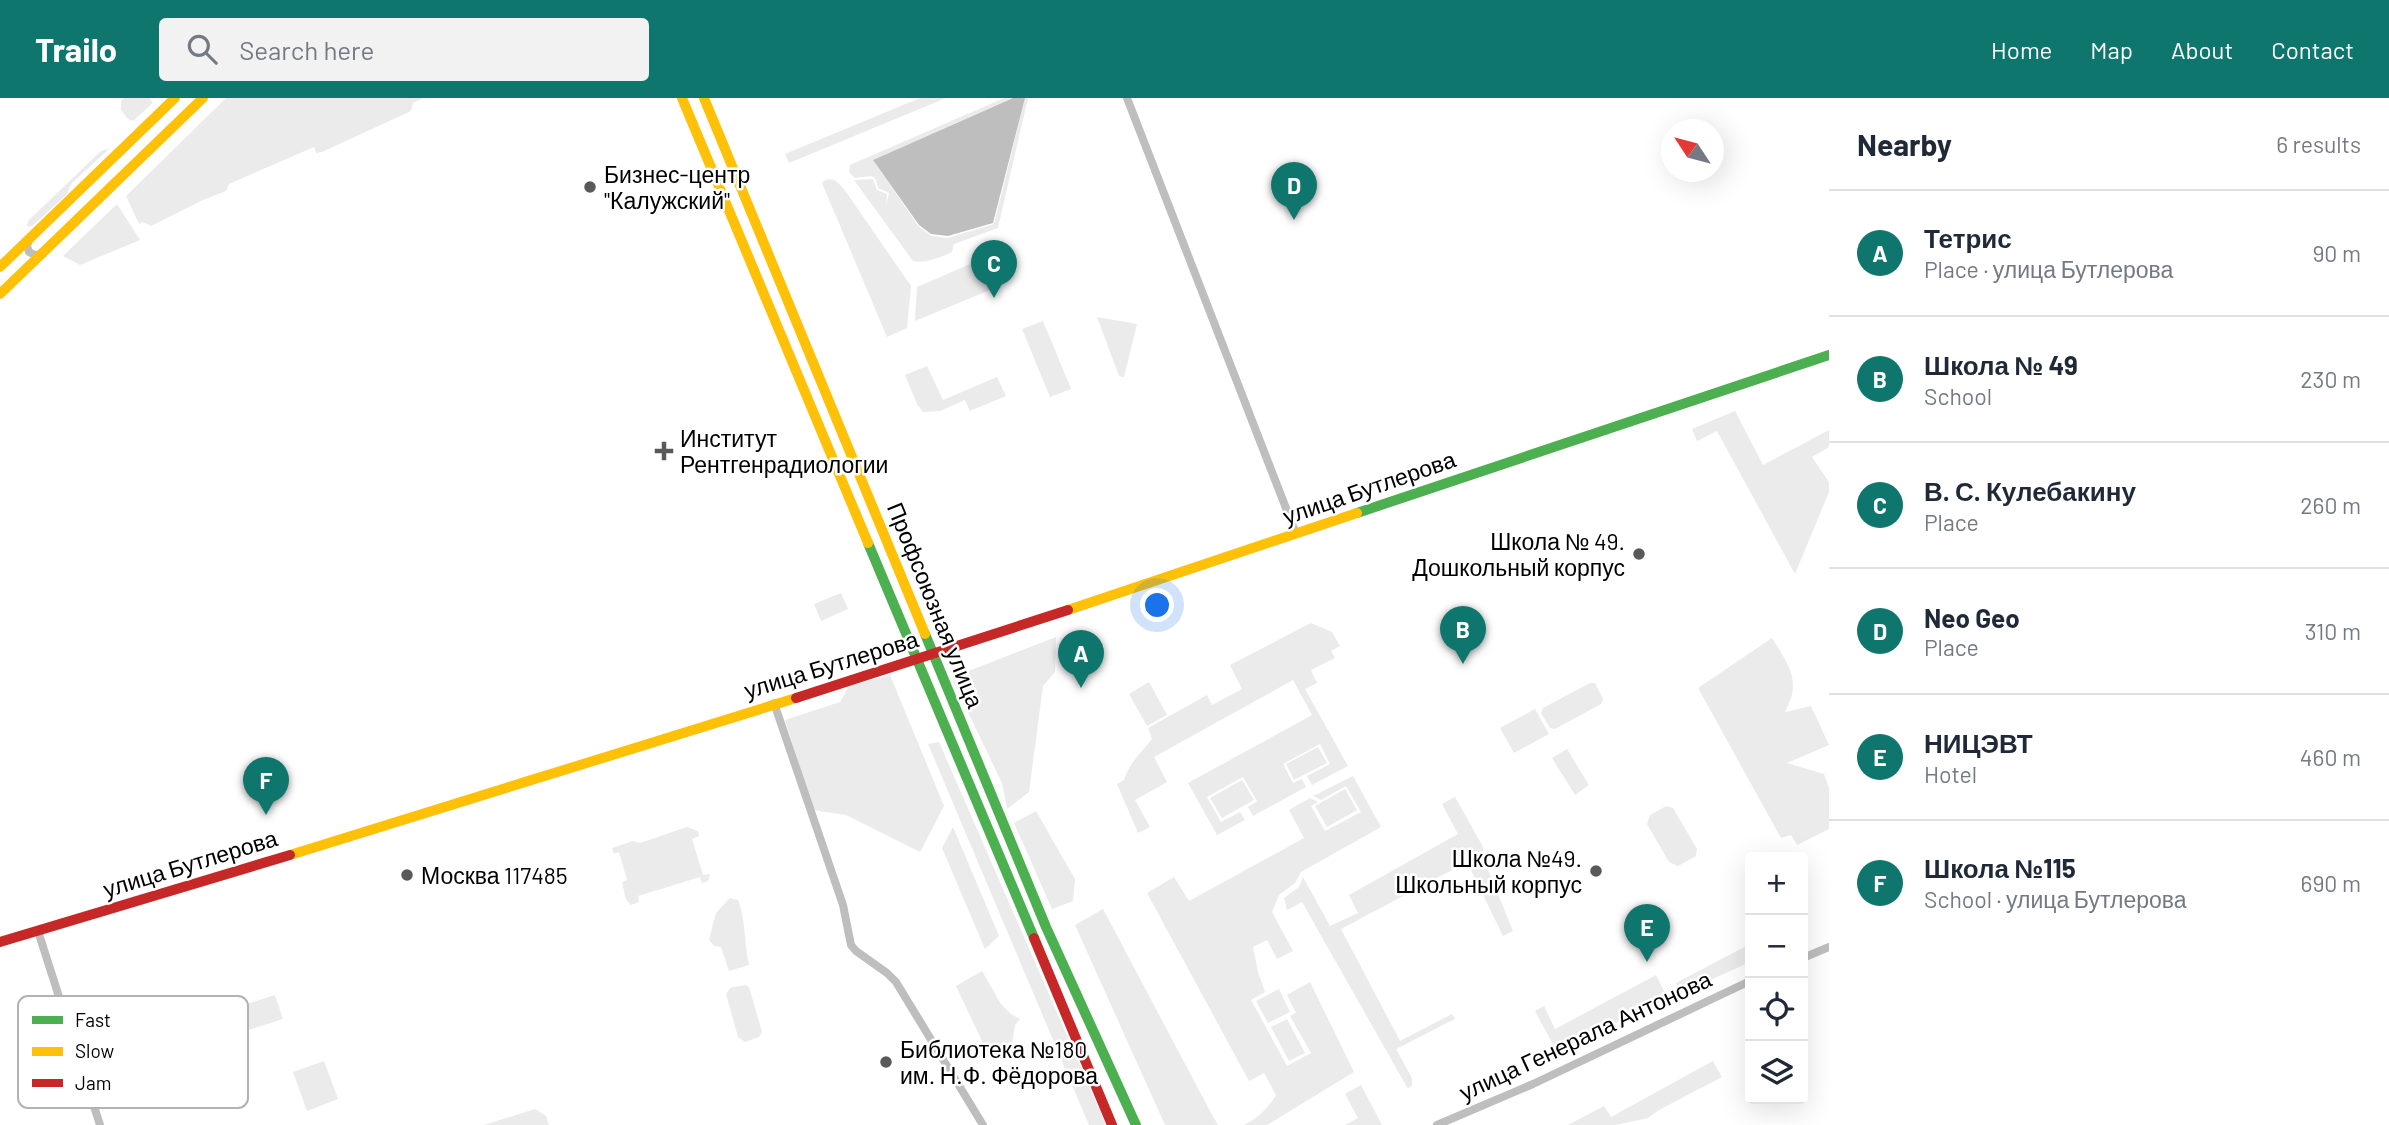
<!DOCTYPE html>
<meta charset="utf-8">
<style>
body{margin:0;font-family:Barlow,sans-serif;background:#f2f2f3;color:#1f2937}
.controls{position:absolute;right:21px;bottom:21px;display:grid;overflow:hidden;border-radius:7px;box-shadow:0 7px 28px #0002}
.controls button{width:63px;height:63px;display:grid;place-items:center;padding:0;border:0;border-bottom:2px solid #e0e1e3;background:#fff;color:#1f2937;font:35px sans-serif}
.compass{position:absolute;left:1661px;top:21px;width:63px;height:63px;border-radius:50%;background:#fff;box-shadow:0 7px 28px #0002;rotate:306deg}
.you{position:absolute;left:1158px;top:508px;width:24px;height:24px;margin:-18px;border:5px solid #fff;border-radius:50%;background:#1a73e8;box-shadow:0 0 0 10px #1a73e833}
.badge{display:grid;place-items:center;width:46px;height:46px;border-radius:50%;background:#0f766e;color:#fff;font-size:23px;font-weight:700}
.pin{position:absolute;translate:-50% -58px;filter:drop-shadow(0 2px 4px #0008)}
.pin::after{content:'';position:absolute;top:37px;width:24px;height:21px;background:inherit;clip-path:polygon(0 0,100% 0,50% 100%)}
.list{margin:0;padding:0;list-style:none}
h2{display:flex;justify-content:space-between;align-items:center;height:91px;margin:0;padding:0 28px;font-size:30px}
h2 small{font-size:23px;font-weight:400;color:#747a83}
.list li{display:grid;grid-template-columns:46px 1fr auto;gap:21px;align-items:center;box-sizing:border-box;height:126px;padding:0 28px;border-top:2px solid #e0e1e3}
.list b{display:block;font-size:26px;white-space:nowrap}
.list p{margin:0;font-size:23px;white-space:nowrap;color:#747a83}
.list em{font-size:23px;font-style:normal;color:#747a83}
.icon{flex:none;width:38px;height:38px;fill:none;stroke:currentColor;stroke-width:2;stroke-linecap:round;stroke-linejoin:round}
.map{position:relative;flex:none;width:1829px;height:1027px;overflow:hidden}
header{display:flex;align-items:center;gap:42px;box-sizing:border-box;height:98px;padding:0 35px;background:#0f766e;color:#fff}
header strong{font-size:33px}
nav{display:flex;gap:38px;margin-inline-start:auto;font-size:24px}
.search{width:490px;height:63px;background:#f2f2f3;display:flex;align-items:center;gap:18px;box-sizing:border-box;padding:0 24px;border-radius:7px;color:#747a83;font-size:26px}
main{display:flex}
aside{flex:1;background:#fff}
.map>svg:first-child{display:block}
</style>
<header>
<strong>Trailo</strong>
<div class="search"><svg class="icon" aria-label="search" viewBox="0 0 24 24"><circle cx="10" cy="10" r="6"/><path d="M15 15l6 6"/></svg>Search here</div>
<nav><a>Home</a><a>Map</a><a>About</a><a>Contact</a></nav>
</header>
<main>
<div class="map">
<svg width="1829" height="1027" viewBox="0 0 1829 1027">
<rect width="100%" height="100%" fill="#fff"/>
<!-- green -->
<g fill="#ebebeb">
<path d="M124,0H149L153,5L133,23L128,21L121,12V3Z"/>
<path d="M226,0H424L413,5L411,13L322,54L316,55L314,49L229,86L226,93L203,102L151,128L143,124L139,126L126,98Z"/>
<path d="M920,0H946L789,65L785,56Z"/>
<path d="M1004,0H1012L873,62L919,129L932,138L948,140L994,126L1025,0H1028L998,130L954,146L952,154C941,159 925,166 913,163L854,82L873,81L877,92L887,96L886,107L889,95L878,90L876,82L872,78L855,80L849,74L850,67Z"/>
<path d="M110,50L72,85L66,97L32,128L28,129L27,126L29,122L101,53Z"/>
<path d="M830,81L836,83L844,91L911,188L907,230L887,239L822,85L825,82Z"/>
<path d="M117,106L140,142L80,167L63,158Z"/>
<path d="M984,160L997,189L915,223L917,189Z"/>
<path d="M1097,219L1137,226L1124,279L1119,278Z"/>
<path d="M1043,223L1071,291L1050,299L1022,231Z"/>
<path d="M927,268L943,302L997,279L1006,298L970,313L965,302L940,313L923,314L917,306L905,277Z"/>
<path d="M1735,313L1763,367L1829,332V349L1812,359L1829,384V394L1795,476L1717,333L1697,343L1692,331Z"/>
<path d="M841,495L848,511L821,523L814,506Z"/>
<path d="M1311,525L1332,534L1340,548L1331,553L1335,560L1311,572L1317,585L1305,591L1348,668L1312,687L1307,678L1330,666L1320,646L1283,666L1293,685L1302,681L1306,689L1253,718L1248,709L1257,703L1243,679L1207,699L1221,724L1240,714L1245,722L1217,737L1188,685L1312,617L1293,582L1154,659L1167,684L1135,702L1150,729L1138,735L1117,686L1124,682C1129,665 1141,655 1152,641L1148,630L1207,597L1212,607L1242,591L1230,567Z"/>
<path d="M1056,539L1055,574L1043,588L1029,694L1007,711L1002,685L953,583L971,572Z"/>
<path d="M1772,540C1789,568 1802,582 1785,614L1811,608L1829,647L1787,665L1824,676L1829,690V731L1797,747L1791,737L1781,740L1698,590Z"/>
<path d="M890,577L944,708L920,754L846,717L813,712L785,622L840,604L849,588Z"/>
<path d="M1149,584L1167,617L1147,628L1129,596Z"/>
<path d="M1590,585H1595L1603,601L1601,606L1555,631L1550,630L1541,615L1543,610Z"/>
<path d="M1535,611L1549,636L1514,655L1500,630Z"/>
<path d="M939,644L1106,1027H1089L928,646Z"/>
<path d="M1318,649L1327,665L1294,682L1286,666Z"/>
<path d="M1567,651L1589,687L1575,697L1552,660Z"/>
<path d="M1353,678L1381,729L1301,774L1295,785L1279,797L1272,814L1293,853L1277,861L1267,842L1253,849L1258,874L1265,894L1251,902L1287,968L1311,955L1290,918L1296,915L1287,897L1310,884L1354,974L1267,1027H1244C1258,1020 1268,1011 1276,997L1264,975L1249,983L1147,795L1174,779L1189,803L1304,740L1289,712L1310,700L1318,704L1311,708L1325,733L1361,714L1346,688L1321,702L1313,698Z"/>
<path d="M1242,682L1254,702L1222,720L1210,700Z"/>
<path d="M1345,691L1357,712L1327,729L1315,708Z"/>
<path d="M1455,699L1482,747L1487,769L1513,833L1503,838L1467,764L1341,831L1400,943L1452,916L1455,921L1396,951L1412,980V987L1408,991L1302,804L1287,812L1284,800L1299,789L1303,779L1330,828L1358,815L1349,797L1458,736L1442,706Z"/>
<path d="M1666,708L1673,710L1697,751L1696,758L1678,768L1669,764L1647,726L1650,717Z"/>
<path d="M1036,713L1075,781L1073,803L1052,811L1014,725Z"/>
<path d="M687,729L698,733L699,738L692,741L703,777L710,776L708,783L702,785L700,779L638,798L639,804L631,807L626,802L622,784L627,782L619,754L614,756L612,750L633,743L640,745Z"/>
<path d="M953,729L999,838L985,851L942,750Z"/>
<path d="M730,800L738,802C746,822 744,846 749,867L729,873L721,849L714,848L709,842L716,815Z"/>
<path d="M1103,811L1210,1013L1218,1027H1165L1075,827Z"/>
<path d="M1750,846V864L1682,895L1676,885Z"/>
<path d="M982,873L1001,906L1011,916L1020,921L1015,927L1011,953L991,962L956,888Z"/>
<path d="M1656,877L1668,901L1556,952L1535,913L1544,908L1555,931Z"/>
<path d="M745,887L749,889L762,934L759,939L745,944L738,939L726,896L730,890Z"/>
<path d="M1279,891L1290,914L1268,925L1256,903Z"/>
<path d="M275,897L283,921L239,935L231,911Z"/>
<path d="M1287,921L1305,955L1289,963L1271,929Z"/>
<path d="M324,963L338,1001L307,1013L293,974Z"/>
<path d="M1713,963L1722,979L1659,1012L1648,1020L1616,1027H1568L1604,1008L1611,1019Z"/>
<path d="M1361,987L1382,1027H1345L1358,1020L1345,996Z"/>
<path d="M535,1011L546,1018L549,1027H484Z"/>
</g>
<!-- water -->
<path fill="#bebebe" d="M1013,0H1025L993,125L948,138L931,136L919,127L873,62Z"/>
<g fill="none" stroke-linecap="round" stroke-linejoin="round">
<!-- street -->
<g stroke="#bebebe" stroke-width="8">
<path d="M1127,0L1296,436"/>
<path d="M29,142L27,148L29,154L35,157L43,156"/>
<path d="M774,605L843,807L851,847L856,853L887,875L896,884L983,1027"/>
<path d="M38,833L100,1027"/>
<path d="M1803,860L1829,849"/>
<path d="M1437,1027L1533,986L1750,883"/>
</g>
<!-- fast -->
<g stroke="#4caf50" stroke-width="10">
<path d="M1357,415L1829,257"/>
<path d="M868,445L1034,840"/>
<path d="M925,536L1046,829L1136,1027"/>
</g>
<!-- slow -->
<g stroke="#ffc107" stroke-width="10">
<path d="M682,0L868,445"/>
<path d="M704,0L925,536"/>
<path d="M0,169L175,0"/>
<path d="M0,196L203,0"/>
<path d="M1068,512L1357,415"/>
<path d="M290,757L796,600"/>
</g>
<!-- jam -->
<g stroke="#c62828" stroke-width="10">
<path d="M796,600L1068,512"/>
<path d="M1034,840L1112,1027"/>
<path d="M0,844L290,757"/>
</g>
</g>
<!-- markers -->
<g fill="#595959" stroke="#fff" stroke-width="2.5">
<circle cx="590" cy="89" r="7"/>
<path d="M660.5 342.5h7v7h7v7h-7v7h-7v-7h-7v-7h7z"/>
<circle cx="1639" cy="456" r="7"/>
<circle cx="1596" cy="773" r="7"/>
<circle cx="407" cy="777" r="7"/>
<circle cx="886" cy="964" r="7"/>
</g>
<g text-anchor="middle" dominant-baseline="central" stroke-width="5" stroke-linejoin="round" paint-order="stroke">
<!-- poi labels -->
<g font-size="23" fill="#000" stroke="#fff" text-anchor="start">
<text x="604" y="76">Бизнес-центр<tspan x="604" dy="26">"Калужский"</tspan></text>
<text x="680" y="340">Институт<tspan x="680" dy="26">Рентгенрадиологии</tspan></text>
<text x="1625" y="443" text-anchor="end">Школа № 49.<tspan x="1625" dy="26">Дошкольный корпус</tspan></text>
<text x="1582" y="760" text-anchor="end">Школа №49.<tspan x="1582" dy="26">Школьный корпус</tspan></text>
<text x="421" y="777">Москва 117485</text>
<text x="900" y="951">Библиотека №180<tspan x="900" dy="26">им. Н.Ф. Фёдорова</tspan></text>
</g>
<!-- street labels -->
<g font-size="23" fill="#000" stroke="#fff">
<text transform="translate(1369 389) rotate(-19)">улица Бутлерова</text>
<text transform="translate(936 507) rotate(68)">Профсоюзная улица</text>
<text transform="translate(831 566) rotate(-17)">улица Бутлерова</text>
<text transform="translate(190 765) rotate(-17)">улица Бутлерова</text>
<text transform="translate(1585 937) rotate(-25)">улица Генерала Антонова</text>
</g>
</g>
<!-- legend -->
<rect x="18" y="898" width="230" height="112" rx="10" fill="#fff" stroke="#b2b2b2" stroke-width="2"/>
<rect x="32" y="918" width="31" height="8" fill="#4caf50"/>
<rect x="32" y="949" width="31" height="9" fill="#ffc107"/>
<rect x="32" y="981" width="31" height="8" fill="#c62828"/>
<g font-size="19" fill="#000">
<text x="75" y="929">Fast</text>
<text x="75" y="960">Slow</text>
<text x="75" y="992">Jam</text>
</g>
</svg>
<div class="controls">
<button>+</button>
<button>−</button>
<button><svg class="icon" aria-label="locate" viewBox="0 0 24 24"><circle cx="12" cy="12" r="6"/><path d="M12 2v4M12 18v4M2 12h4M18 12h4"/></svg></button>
<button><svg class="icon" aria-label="layers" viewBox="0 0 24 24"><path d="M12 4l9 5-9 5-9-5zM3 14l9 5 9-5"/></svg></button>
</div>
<svg class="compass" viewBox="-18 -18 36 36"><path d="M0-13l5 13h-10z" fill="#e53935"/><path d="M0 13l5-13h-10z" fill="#747a83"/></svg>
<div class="you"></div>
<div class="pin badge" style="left:1081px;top:590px">A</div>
<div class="pin badge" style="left:1463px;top:566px">B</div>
<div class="pin badge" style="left:994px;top:200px">C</div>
<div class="pin badge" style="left:1294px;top:122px">D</div>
<div class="pin badge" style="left:1647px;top:864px">E</div>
<div class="pin badge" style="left:266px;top:717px">F</div>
</div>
<aside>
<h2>Nearby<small>6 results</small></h2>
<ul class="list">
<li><span class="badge">A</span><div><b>Тетрис</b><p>Place · улица Бутлерова</p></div><em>90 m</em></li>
<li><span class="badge">B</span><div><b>Школа № 49</b><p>School</p></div><em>230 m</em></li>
<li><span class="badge">C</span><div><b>В. С. Кулебакину</b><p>Place</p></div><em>260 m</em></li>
<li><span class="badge">D</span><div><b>Neo Geo</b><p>Place</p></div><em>310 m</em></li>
<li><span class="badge">E</span><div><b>НИЦЭВТ</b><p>Hotel</p></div><em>460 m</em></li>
<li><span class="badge">F</span><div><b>Школа №115</b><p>School · улица Бутлерова</p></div><em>690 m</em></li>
</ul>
</aside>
</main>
